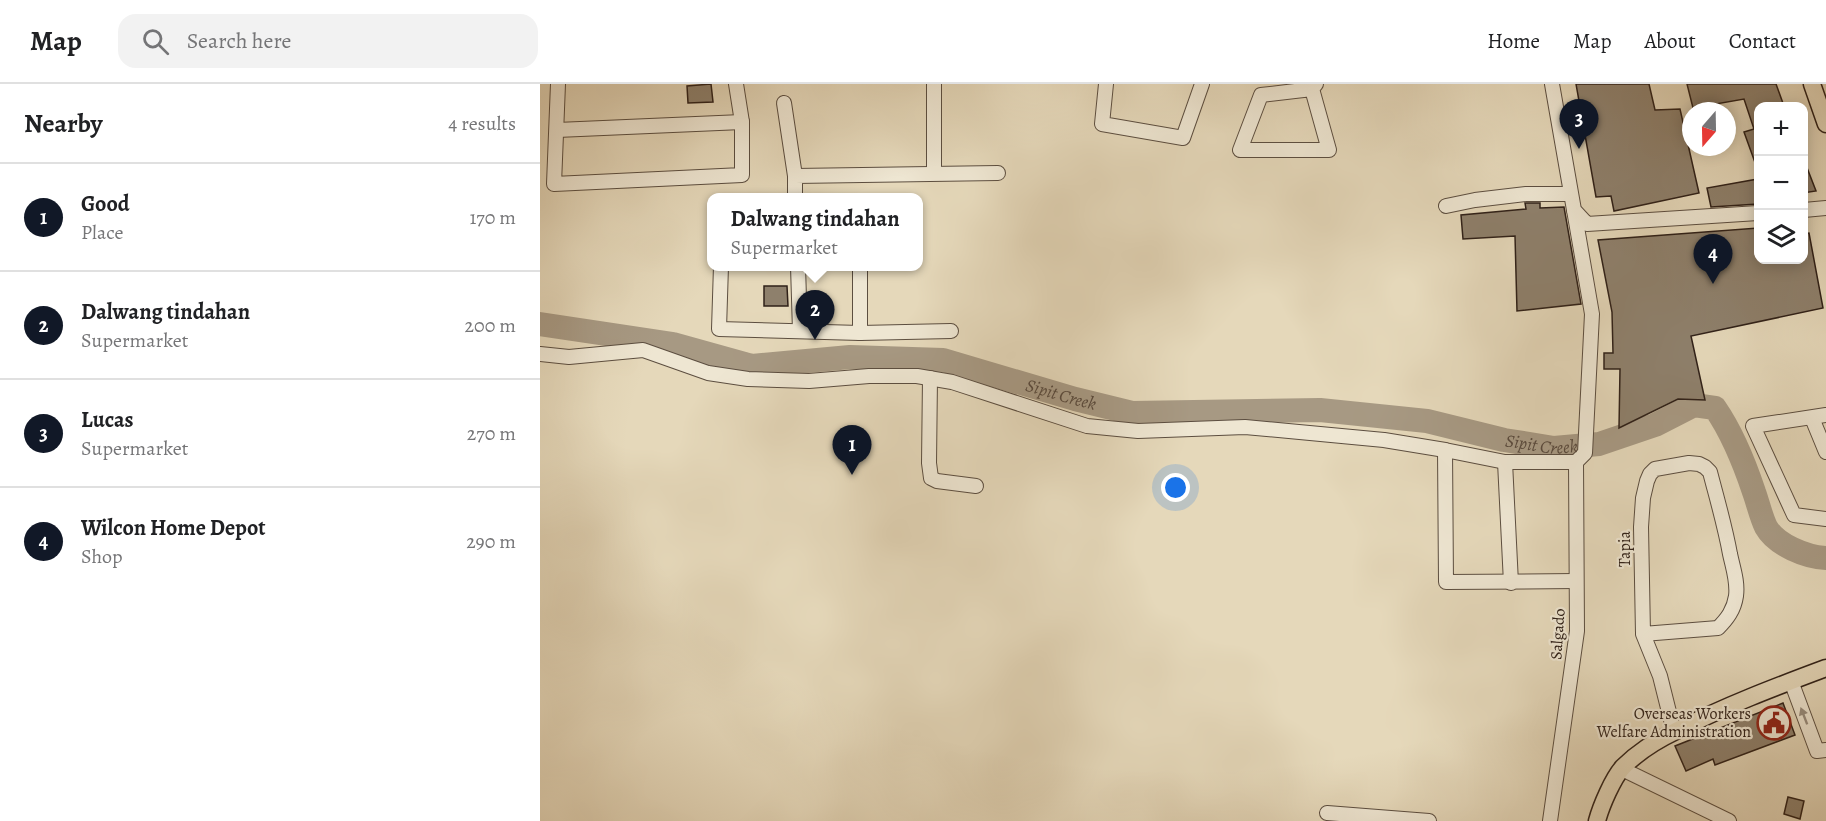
<!DOCTYPE html>
<meta charset="utf-8">
<style>
body{margin:0;font-family:Alegreya,serif;background:#f2f2f2;color:#202124}
.controls{position:absolute;right:18px;top:18px;display:grid;overflow:hidden;border-radius:12px;box-shadow:0 3px 15px #0003}
.controls button{width:54px;height:54px;display:grid;place-items:center;padding:0;border:0;border-bottom:2px solid #e0e0e0;background:#fff;color:#202124;font:30px sans-serif}
.compass{position:absolute;left:1142px;top:18px;width:54px;height:54px;border-radius:50%;background:#fff;box-shadow:0 3px 15px #0003;rotate:200deg}
.you{position:absolute;left:636px;top:404px;width:21px;height:21px;margin:-15px;border:4px solid #fff;border-radius:50%;background:#1a73e8;box-shadow:0 0 0 9px #1a73e833}
.badge{display:grid;place-items:center;width:39px;height:39px;border-radius:50%;background:#111827;color:#fff;font-size:20px;font-weight:700}
.pin{position:absolute;translate:-50% -50px;filter:drop-shadow(0 2px 3px #0008)}
.pin::after{content:'';position:absolute;top:32px;width:21px;height:18px;background:inherit;clip-path:polygon(0 0,100% 0,50% 100%)}
.popup{position:absolute;left:167px;top:109px;width:216px;height:78px;box-sizing:border-box;display:grid;place-content:center;border-radius:12px;background:#fff;filter:drop-shadow(0 2px 4px #0005);font-size:20px;white-space:nowrap;color:#757577}
.popup b{font-size:22px;color:#202124}
.popup::after{content:'';position:absolute;left:50%;top:100%;margin-left:-12px;border:12px solid transparent;border-top-color:#fff}
.list{margin:0;padding:0;list-style:none}
h2{display:flex;justify-content:space-between;align-items:center;height:78px;margin:0;padding:0 24px;font-size:26px}
h2 small{font-size:20px;font-weight:400;color:#757577}
.list li{display:grid;grid-template-columns:39px 1fr auto;gap:18px;align-items:center;box-sizing:border-box;height:108px;padding:0 24px;border-top:2px solid #e0e0e0}
.list b{display:block;font-size:22px;white-space:nowrap}
.list p{margin:0;font-size:20px;white-space:nowrap;color:#757577}
.list em{font-size:20px;font-style:normal;color:#757577}
.icon{flex:none;width:33px;height:33px;fill:none;stroke:currentColor;stroke-width:2;stroke-linecap:round;stroke-linejoin:round}
.map{position:relative;flex:none;width:1286px;height:737px;overflow:hidden}
header{display:flex;align-items:center;gap:36px;box-sizing:border-box;height:84px;padding:0 30px;background:#fff;border-bottom:2px solid #e0e0e0}
header strong{font-size:28px}
nav{display:flex;gap:33px;margin-inline-start:auto;font-size:21px}
.search{width:420px;height:54px;background:#f2f2f2;display:flex;align-items:center;gap:15px;box-sizing:border-box;padding:0 21px;border-radius:18px;color:#757577;font-size:22px}
main{display:flex}
aside{flex:1;background:#fff}
.map>svg:first-child{display:block}
</style>
<header>
<strong>Map</strong>
<div class="search"><svg class="icon" aria-label="search" viewBox="0 0 24 24"><circle cx="10" cy="10" r="6"/><path d="M15 15l6 6"/></svg>Search here</div>
<nav><a>Home</a><a>Map</a><a>About</a><a>Contact</a></nav>
</header>
<main>
<aside>
<h2>Nearby<small>4 results</small></h2>
<ul class="list">
<li><span class="badge">1</span><div><b>Good</b><p>Place</p></div><em>170 m</em></li>
<li><span class="badge">2</span><div><b>Dalwang tindahan</b><p>Supermarket</p></div><em>200 m</em></li>
<li><span class="badge">3</span><div><b>Lucas</b><p>Supermarket</p></div><em>270 m</em></li>
<li><span class="badge">4</span><div><b>Wilcon Home Depot</b><p>Shop</p></div><em>290 m</em></li>
</ul>
</aside>
<div class="map">
<svg width="1286" height="737" viewBox="0 0 1286 737">
<rect width="100%" height="100%" fill="#e5d8ba"/>
<filter id="stains"><feTurbulence type="fractalNoise" baseFrequency=".00333" numOctaves="4"/><feColorMatrix values="0 0 0 0 .2 0 0 0 0 .09 0 0 0 0 .02 0 0 0 .5 -.17"/></filter>
<radialGradient id="worn" r=".72"><stop offset=".6" stop-color="#630" stop-opacity="0"/><stop offset="1" stop-color="#630" stop-opacity=".3"/></radialGradient>
<g fill="none" stroke-linecap="round" stroke-linejoin="round">
<!-- river -->
<path stroke="#a79983" stroke-width="24" id="s1" d="M0,240L133,260L212,282L310,273L403,276L535,315L592,329L780,326L887,337L964,356L1014,364L1059,360L1115,341L1154,321L1175,324C1193,350 1204,378 1214,408C1218,419 1221,433 1226,443C1236,461 1266,473 1286,474"/>
</g>
<!-- building -->
<g fill="#8e806c" stroke="#2f2018" stroke-width="1.5">
<path d="M171,0L173,18L148,19L147,2Z"/>
<path d="M1036,0H1109L1115,26L1140,25L1159,109L1074,127L1071,112L1056,113Z"/>
<path d="M1147,0H1236L1244,22H1218V84H1217L1204,48L1214,45L1204,15L1153,24Z"/>
<path d="M1263,76H1264L1276,107L1263,109Z"/>
<path d="M1218,95V120L1171,123L1167,104Z"/>
<path d="M985,119H1000V124L1024,123L1041,220L977,227L975,152L923,155L921,131L986,125Z"/>
<path d="M1218,144V176H1263V150L1269,149L1283,224L1151,252L1165,316L1138,315L1079,344L1080,285H1064V269H1073L1072,228L1058,156Z"/>
<path d="M224,202H247L248,222H224Z"/>
<path d="M1243,619L1255,651L1175,681L1173,675L1146,687L1135,662Z"/>
<path d="M1248,713L1264,717L1260,735L1244,730Z"/>
</g>
<g fill="none" stroke-linecap="round" stroke-linejoin="round">
<defs>
<g id="minor">
<path d="M18,0L14,100L202,91V38L196,0"/>
<path d="M566,0L562,40L643,54L662,0"/>
<path d="M1012,0L1034,126L1047,140L1218,129"/>
<path d="M772,5L721,11L700,66H789L772,5L776,0"/>
<path d="M244,19L255,92"/>
<path d="M17,46L202,38"/>
<path d="M394,89V0"/>
<path d="M255,113V92L458,89"/>
<path d="M906,122L935,116L986,110H1030"/>
<path d="M1264,126L1286,124"/>
<path d="M181,182L179,245L320,249L411,247"/>
<path d="M258,182L260,247"/>
<path d="M320,249V182"/>
<path d="M0,270L29,273L103,266L168,289L208,295L269,297L329,292H377L412,298L547,342L598,347L705,343L844,356L905,366L965,378H1036"/>
<path d="M390,294L389,379L391,394L397,397L436,402"/>
<path d="M1286,331L1213,342L1254,431L1286,435"/>
<path d="M1272,334L1286,368"/>
<path d="M905,366L906,498L1036,497"/>
<path d="M965,378L971,499"/>
<path d="M1103,550L1178,544C1187,535 1194,526 1196,512C1198,498 1193,484 1190,470C1185,442 1177,415 1170,388L1165,383L1159,380L1149,379L1115,385L1110,390L1107,397L1103,414L1101,443L1103,550L1120,592L1134,648"/>
<path d="M1251,597L1277,667L1286,666"/>
<path d="M1082,685L1189,737"/>
<path d="M787,729L889,737"/>
<path d="M1010,737L1037,547L1036,378L1045,369L1052,230L1034,126"/>
</g>
<g id="major">
<path d="M1272,0L1286,40"/>
<path d="M1057,737C1061,722 1073,694 1083,683C1099,667 1117,656 1136,647C1185,622 1235,603 1286,584"/>
</g>
</defs>
<!-- minor casing -->
<use href="#minor" stroke="#5c4e40" stroke-width="16"/>
<!-- major casing -->
<use href="#major" stroke="#2f2018" stroke-width="19"/>
<!-- minor -->
<use href="#minor" stroke="#eee6d2" stroke-width="14"/>
<!-- major -->
<use href="#major" stroke="#e5d8ba" stroke-width="16"/>
</g>
<!-- one-way arrows -->
<defs><path id="oneway-solid" d="M-6-.8H1V-3.2L6.5 0L1 3.2V.8H-6Z" transform="scale(1.5)"/></defs>
<use fill="#988d7e" href="#oneway-solid" transform="translate(1264 632) rotate(-111)"/>
<!-- icons -->
<defs>
<symbol id="civic-ring" viewBox="-11 -11 22 22"><circle r="9.5" fill="#eee6d2" stroke="#8f2418" stroke-width="1.5"/><path d="M-.6-6.5H3V-4.5H.6V-3L4-1V1h2V6H-6V1h2V-1L-.6-3ZM-1.2 2.5V6h2.4V2.5Z" fill="#8f2418"/></symbol>
</defs>
<g fill-rule="evenodd">
<use href="#civic-ring" x="1215" y="620" width="38" height="38"/>
</g>
<g text-anchor="middle" dominant-baseline="central" stroke-width="4.5" stroke-linejoin="round" paint-order="stroke">
<!-- street labels -->
<g font-size="16" fill="#2f2018" stroke="#eee6d2">
<text transform="translate(1085 465) rotate(-90)">Tapia</text>
<text transform="translate(1018 550) rotate(-86)">Salgado</text>
</g>
<!-- poi labels -->
<g font-size="16" fill="#2f2018" stroke="#eee6d2" text-anchor="end">
<text x="1211" y="630">Overseas Workers<tspan x="1211" dy="18">Welfare Administration</tspan></text>
</g>
<!-- water labels -->
<g font-size="18" font-style="italic" fill="#594a3d" stroke="#eee6d2">
<text stroke="none"><textPath href="#s1" startOffset="531">Sipit Creek</textPath></text>
<text stroke="none"><textPath href="#s1" startOffset="1017">Sipit Creek</textPath></text>
</g>
</g>
<rect width="100%" height="100%" filter="url(#stains)"/>
<rect width="100%" height="100%" fill="url(#worn)"/>
</svg>
<div class="controls">
<button>+</button>
<button>−</button>
<button><svg class="icon" aria-label="layers" viewBox="0 0 24 24"><path d="M12 4l9 5-9 5-9-5zM3 14l9 5 9-5"/></svg></button>
</div>
<svg class="compass" viewBox="-18 -18 36 36"><path d="M0-13l5 13h-10z" fill="#e53935"/><path d="M0 13l5-13h-10z" fill="#757577"/></svg>
<div class="you"></div>
<div class="pin badge" style="left:312px;top:391px">1</div>
<div class="pin badge" style="left:275px;top:256px">2</div>
<div class="popup"><b>Dalwang tindahan</b>Supermarket</div>
<div class="pin badge" style="left:1039px;top:65px">3</div>
<div class="pin badge" style="left:1173px;top:200px">4</div>
</div>
</main>
